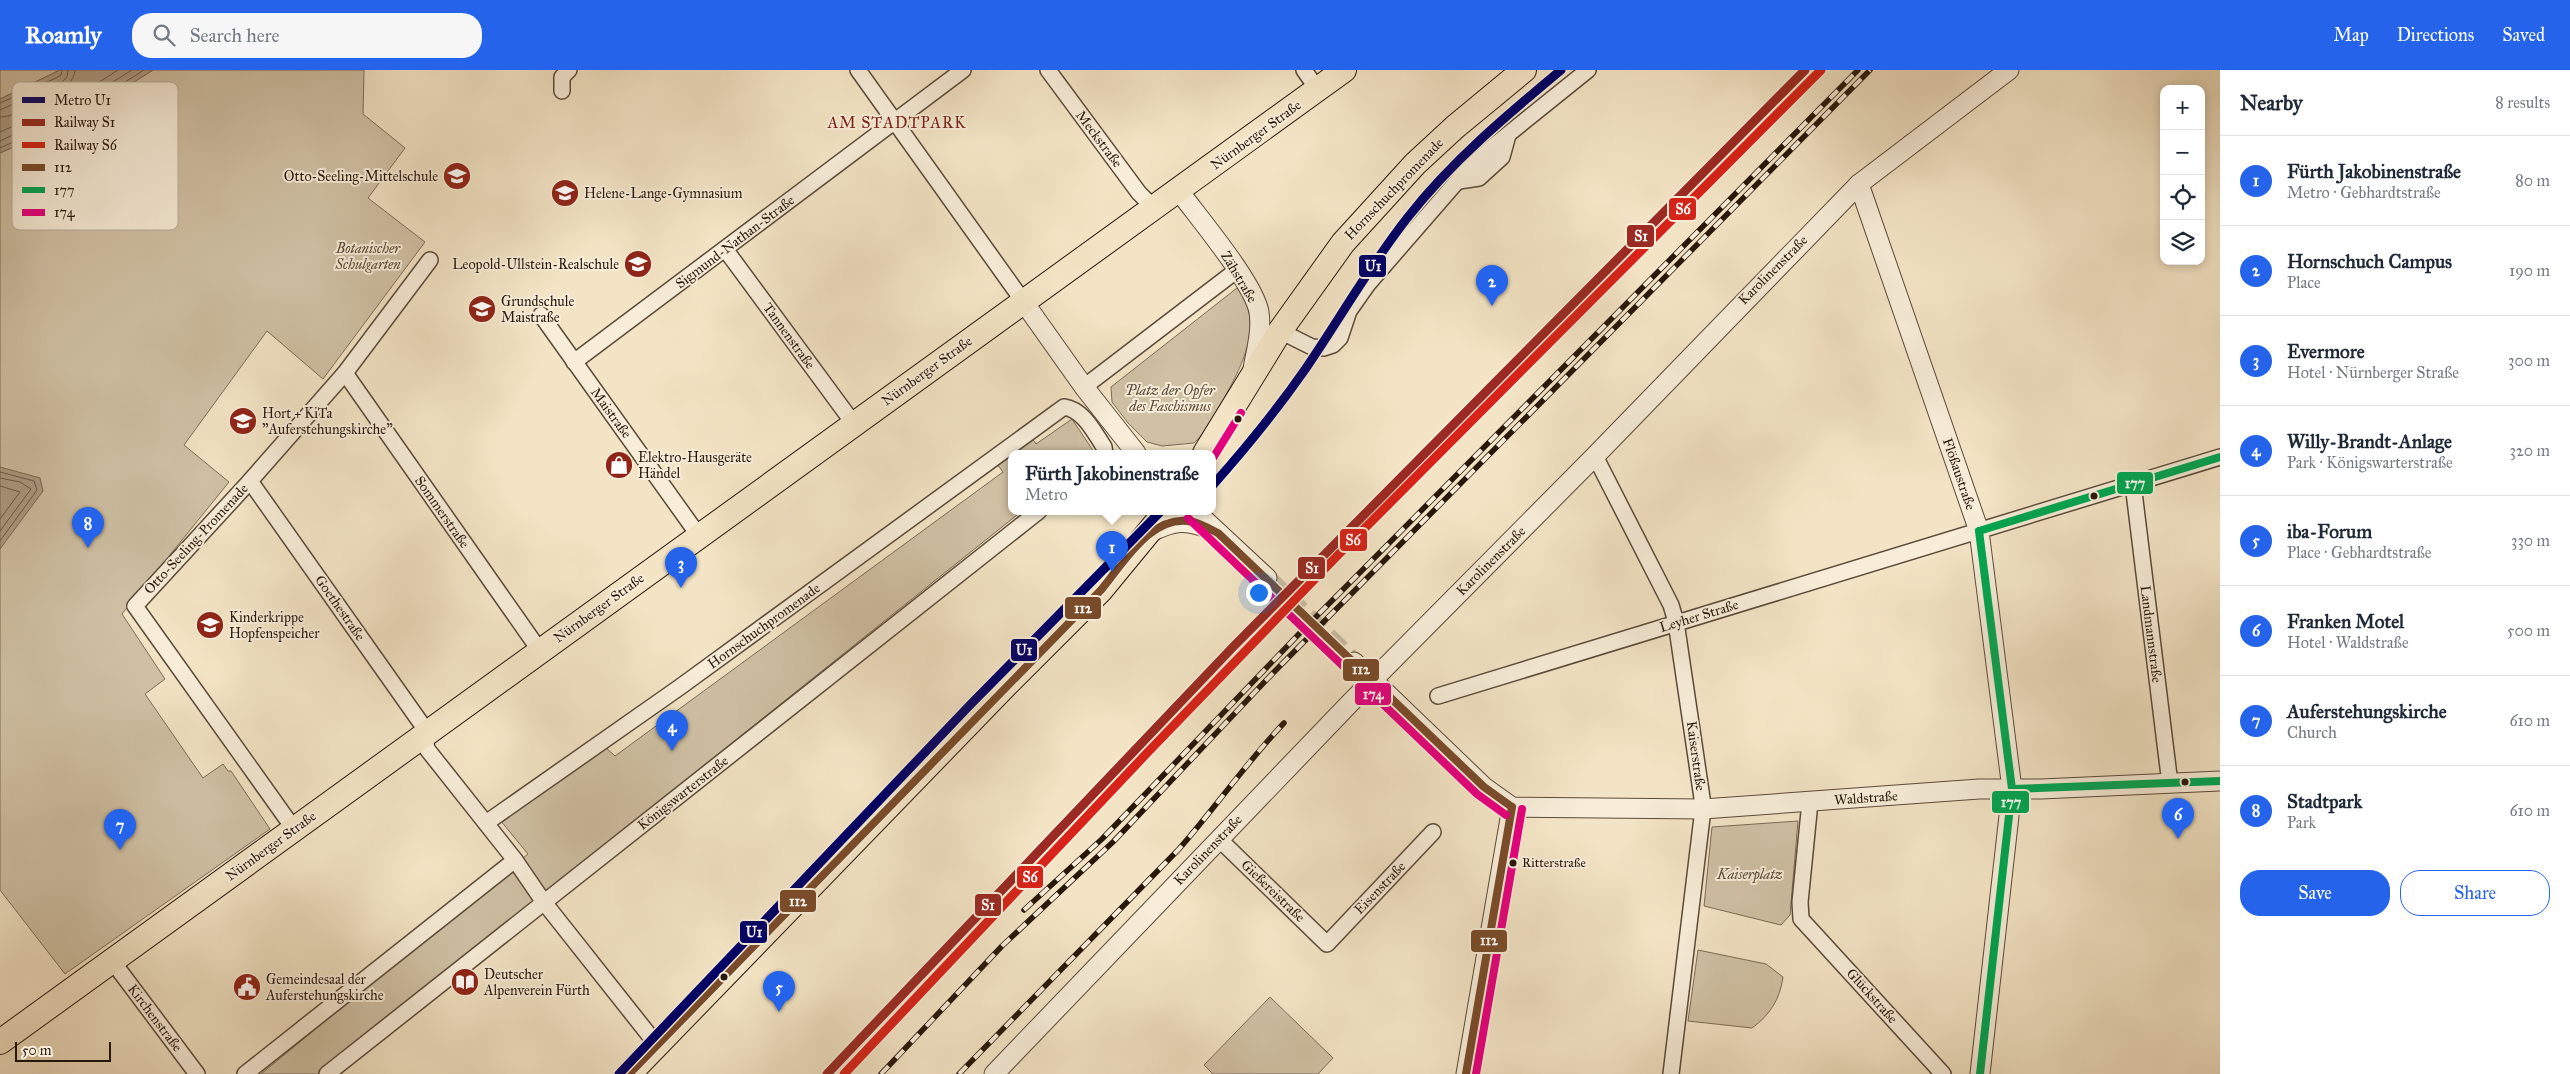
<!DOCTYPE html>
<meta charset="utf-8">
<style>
body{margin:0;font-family:"IM FELL Great Primer",serif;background:#f6f6f7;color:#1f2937}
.controls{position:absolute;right:15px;top:15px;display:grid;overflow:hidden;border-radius:10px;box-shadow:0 2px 8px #0003}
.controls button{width:45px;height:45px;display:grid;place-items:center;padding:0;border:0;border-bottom:1px solid #e0e1e3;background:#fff;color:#1f2937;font:25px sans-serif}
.scale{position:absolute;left:15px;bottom:12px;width:96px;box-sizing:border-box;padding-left:5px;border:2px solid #28170b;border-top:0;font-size:14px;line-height:18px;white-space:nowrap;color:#28170b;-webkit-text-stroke:4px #f7edd9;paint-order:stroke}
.you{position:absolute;left:1258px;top:522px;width:18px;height:18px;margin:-12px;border:4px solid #fff;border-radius:50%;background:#1a73e8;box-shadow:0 0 0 8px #1a73e833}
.badge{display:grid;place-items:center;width:32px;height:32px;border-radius:50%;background:#2563eb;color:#fff;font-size:16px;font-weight:700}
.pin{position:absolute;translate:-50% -41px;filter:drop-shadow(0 1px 2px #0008)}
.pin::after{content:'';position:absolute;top:26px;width:18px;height:15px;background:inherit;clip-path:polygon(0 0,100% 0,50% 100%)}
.popup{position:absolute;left:1008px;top:380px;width:208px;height:65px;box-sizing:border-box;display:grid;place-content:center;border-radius:10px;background:#fff;filter:drop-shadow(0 1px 4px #0005);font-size:16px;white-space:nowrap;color:#747a83}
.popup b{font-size:19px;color:#1f2937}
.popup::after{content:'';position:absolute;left:50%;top:100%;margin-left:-10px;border:10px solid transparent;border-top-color:#fff}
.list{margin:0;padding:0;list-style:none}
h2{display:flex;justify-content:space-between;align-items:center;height:65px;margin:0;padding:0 20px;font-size:21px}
h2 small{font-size:16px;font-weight:400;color:#747a83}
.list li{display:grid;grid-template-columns:32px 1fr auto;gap:15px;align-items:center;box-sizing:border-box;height:90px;padding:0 20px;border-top:1px solid #e0e1e3}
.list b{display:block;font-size:19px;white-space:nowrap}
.list p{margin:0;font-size:16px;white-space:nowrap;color:#747a83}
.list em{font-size:16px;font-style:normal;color:#747a83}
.actions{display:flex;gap:10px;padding:15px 20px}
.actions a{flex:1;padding:11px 0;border:1px solid #2563eb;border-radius:20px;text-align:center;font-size:18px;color:#2563eb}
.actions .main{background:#2563eb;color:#fff}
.icon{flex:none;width:28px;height:28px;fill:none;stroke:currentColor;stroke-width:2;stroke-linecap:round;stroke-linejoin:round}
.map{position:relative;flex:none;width:2220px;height:1004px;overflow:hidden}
header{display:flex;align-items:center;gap:30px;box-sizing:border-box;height:70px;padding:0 25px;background:#2563eb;color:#fff}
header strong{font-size:24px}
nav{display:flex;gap:28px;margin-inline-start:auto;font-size:18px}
.search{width:350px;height:45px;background:#f6f6f7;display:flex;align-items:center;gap:12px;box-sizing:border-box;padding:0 18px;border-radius:20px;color:#747a83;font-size:19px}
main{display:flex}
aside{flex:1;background:#fff}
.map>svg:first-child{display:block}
</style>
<header>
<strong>Roamly</strong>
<div class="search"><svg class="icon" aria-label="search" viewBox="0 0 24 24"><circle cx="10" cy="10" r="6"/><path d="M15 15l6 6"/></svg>Search here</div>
<nav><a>Map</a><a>Directions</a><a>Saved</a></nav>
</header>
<main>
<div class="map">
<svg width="2220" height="1004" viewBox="0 0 2220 1004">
<rect width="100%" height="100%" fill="#f3e4c5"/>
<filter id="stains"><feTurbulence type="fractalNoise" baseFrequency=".004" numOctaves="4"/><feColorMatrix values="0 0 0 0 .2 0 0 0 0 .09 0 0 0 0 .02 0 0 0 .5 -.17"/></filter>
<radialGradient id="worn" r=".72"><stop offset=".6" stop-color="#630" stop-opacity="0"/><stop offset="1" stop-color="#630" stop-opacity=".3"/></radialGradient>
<!-- green -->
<g fill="#d0c1a5" stroke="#7c6c58">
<path d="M0,0H60L0,29Z"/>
<path d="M153,0H364L363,44L405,78L368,128L425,172L323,309L267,261L184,375L229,412L122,544L165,609L145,624L203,708L223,694L228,701H231L270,759L65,904L0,820V83L77,48Z"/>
<path d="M1237,218C1266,254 1241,297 1222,332C1214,346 1206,362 1194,373L1162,376L1147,372L1128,353L1112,332L1111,317Z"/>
<path d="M1072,349L1094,382L1012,383V441H1022L318,1004H261L528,784L500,750L604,676L615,686L1003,402L997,394L1032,368L1036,374Z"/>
<path d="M1798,751L1790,845L1781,855L1704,836L1712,757Z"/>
<path d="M1698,880L1766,894L1783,907C1780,929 1770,945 1752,958L1688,951Z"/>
<path d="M1270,927L1333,988L1318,1004H1213L1204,995Z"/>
</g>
<!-- water -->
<g fill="#ae9e86" stroke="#786855">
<path d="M60,0H153L77,48L0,83V29Z"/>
<path d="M0,397L40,408L43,421L0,479Z"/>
</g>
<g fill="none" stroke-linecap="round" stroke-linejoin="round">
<!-- shore -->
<g stroke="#6b5a48" stroke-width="1">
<path d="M0,33L56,8L61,5L62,0"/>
<path d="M0,40L62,12L67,7L68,0"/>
<path d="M0,47L9,46C28,37 75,22 75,0"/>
<path d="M0,62L68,32L118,0"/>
<path d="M0,71L71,38L132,0"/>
<path d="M0,78L75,44L144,0"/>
<path d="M0,402L34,411L37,420L0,471"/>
<path d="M0,408L20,412L31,419L0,461"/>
<path d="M0,416L20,422L0,449"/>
</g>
<!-- tertiary-tunnel -->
<path stroke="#cabba0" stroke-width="19" stroke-dasharray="19 9" stroke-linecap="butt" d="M1267,508L1354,592"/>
<defs>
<g id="minor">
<path d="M858,0L1023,231"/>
<path d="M1048,0L1139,123L1153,137"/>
<path d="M1304,0L1318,20"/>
<path d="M562,21V7L569,0"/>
<path d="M1459,111L1479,108L1502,87L1508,65"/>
<path d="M725,179L854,354"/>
<path d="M541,245L699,466"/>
<path d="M1280,261L1312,277L1324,278L1333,275L1340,268L1349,241L1368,214L1467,100L1491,78L1588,0"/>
<path d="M574,292L963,0"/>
<path d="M345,303L540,581"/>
<path d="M1084,317L1237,200"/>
<path d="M1595,386L1671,535L1676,552L1702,728L1703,739L1671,1004"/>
<path d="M250,411L423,656L427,679L515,790L543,831L657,975"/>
<path d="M2133,414L2170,714"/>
<path d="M1438,626L2220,387"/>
<path d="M1810,732L1800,832L1801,849L1943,1004"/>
<path d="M486,753L680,617L1064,337C1084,340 1094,362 1104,377L1105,383"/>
<path d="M294,759L135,536L250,411L345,303L430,190"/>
<path d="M1219,769L1327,874L1433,762"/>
<path d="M113,892L197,1004"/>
<path d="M245,1004L515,790"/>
<path d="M327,1004L1039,441"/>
</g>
<g id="tertiary">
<path d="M1859,114L1979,461L2012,719L1980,1004"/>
<path d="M1179,121C1198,147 1254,213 1259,242C1262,261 1256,281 1253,299"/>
<path d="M1023,231L1084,317L1136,383"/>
<path d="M1195,441L1267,508"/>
<path d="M1149,463C1174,450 1187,449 1212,460"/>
<path d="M1354,592L1484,717L1512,737L1703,739L1979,719H2041L2220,711"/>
<path d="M994,1004L1352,631L1595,386L1859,114L2009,0"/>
<path d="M1466,1004L1512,737"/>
</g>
<g id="primary">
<path d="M1205,383L1280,261L1343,173L1415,94L1455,57L1524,0"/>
<path d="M0,972L1344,0"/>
<path d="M629,1004L1007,614L1101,520L1166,441"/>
</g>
</defs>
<!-- minor casing -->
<use href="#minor" stroke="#5b4a3a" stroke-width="18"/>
<!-- tertiary casing -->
<use href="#tertiary" stroke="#5b4a3a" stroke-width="21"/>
<!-- primary casing -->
<use href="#primary" stroke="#28170b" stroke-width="26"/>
<!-- minor -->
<use href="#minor" stroke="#f7edd9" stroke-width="15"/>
<!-- tertiary -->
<use href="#tertiary" stroke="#f7edd9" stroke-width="19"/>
<!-- primary -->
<use href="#primary" stroke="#f3e4c5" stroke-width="24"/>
<defs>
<g id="rail">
<path d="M1024,840L1102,769L1298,565L1858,0"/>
<path d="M881,1004L1002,876L1114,771L1274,602L1870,0"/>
<path d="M959,1004L1179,779C1215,738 1246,693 1284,653"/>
</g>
</defs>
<!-- rail casing -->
<use href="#rail" stroke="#28170b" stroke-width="5.5"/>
<!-- rail -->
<use href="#rail" stroke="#f7edd9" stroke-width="4" stroke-dasharray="11" stroke-linecap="butt"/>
<defs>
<g id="bus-1">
<path d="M629,1004L1101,520C1123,494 1152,442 1193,452C1201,454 1210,459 1218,463L1484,717L1512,737"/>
<path d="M1466,1004L1512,737"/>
</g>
<g id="bus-2">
<path d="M1979,461L2012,719L1980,1004"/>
<path d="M1979,461L2220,387"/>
<path d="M2012,719L2220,711"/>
</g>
<g id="bus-3">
<path d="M1213,388L1241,343"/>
<path d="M1188,448L1477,724L1506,745"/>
<path d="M1476,1004L1522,739"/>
</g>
</defs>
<!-- bus-1 casing -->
<use href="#bus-1" stroke="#f7edd9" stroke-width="11"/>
<!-- bus-2 casing -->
<use href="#bus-2" stroke="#f7edd9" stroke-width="11"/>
<!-- bus-3 casing -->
<use href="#bus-3" stroke="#f7edd9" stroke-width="11"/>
<!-- bus-1 -->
<use href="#bus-1" stroke="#7a4b2a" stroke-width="8"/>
<!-- bus-2 -->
<use href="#bus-2" stroke="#00a651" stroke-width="8"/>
<!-- bus-3 -->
<use href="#bus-3" stroke="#e5007d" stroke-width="8"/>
<defs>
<path id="rail-1" d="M827,1004L1233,577L1805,0"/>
<path id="rail-2" d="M844,1004L1147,683L1337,486L1821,0"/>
</defs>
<!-- rail-1 casing -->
<use href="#rail-1" stroke="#f7edd9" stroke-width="12"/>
<!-- rail-2 casing -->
<use href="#rail-2" stroke="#f7edd9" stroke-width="12"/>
<!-- rail-1 -->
<use href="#rail-1" stroke="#9a2a23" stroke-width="9"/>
<!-- rail-2 -->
<use href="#rail-2" stroke="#d72319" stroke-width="9"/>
<defs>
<g id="metro-1">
<path d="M1212,416C1245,379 1276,341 1304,301C1339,250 1370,195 1408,147C1452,91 1507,45 1561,0"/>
<path d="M619,1004L969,636L1161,441"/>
</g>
</defs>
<!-- metro-1 casing -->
<use href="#metro-1" stroke="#f7edd9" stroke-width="12"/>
<!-- metro-1 -->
<use href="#metro-1" stroke="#006" stroke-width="9"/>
</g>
<!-- icons -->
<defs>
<symbol id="school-disc" viewBox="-11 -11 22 22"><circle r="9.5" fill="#8f2418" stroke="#f7edd9"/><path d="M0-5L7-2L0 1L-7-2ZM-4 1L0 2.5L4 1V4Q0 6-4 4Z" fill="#fff"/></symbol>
<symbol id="shop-disc" viewBox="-11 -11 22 22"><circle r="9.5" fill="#8f2418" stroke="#f7edd9"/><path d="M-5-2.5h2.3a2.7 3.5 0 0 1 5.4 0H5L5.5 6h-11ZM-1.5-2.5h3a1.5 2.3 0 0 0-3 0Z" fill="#fff"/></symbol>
<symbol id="library-disc" viewBox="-11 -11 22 22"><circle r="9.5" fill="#8f2418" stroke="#f7edd9"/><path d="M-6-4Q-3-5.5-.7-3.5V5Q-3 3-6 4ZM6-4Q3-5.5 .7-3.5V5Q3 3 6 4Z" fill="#fff"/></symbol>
<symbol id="civic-disc" viewBox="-11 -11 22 22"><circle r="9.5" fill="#8f2418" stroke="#f7edd9"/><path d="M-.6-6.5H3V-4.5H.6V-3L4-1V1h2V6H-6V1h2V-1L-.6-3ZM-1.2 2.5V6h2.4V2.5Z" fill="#fff"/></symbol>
</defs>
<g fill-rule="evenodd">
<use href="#school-disc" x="441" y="90" width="32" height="32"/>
<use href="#school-disc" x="549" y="107" width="32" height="32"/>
<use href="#school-disc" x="622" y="178" width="32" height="32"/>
<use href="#school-disc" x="466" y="223" width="32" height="32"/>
<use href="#school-disc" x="227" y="335" width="32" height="32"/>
<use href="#shop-disc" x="603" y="379" width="32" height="32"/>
<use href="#school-disc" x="194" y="539" width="32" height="32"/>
<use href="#library-disc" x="449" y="896" width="32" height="32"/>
<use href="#civic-disc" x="231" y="901" width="32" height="32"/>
</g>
<!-- markers -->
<g fill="#28170b" stroke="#f7edd9" stroke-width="2">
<circle cx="1238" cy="349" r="4.5"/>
<circle cx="2094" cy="426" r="4.5"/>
<circle cx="2185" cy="712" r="4.5"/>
<circle cx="1513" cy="793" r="4.5"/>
<circle cx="724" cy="907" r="4.5"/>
</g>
<g text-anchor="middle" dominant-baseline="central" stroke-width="4" stroke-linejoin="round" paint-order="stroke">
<!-- bus labels -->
<g font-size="13" fill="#28170b" stroke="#f7edd9" text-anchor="start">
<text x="1522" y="793">Ritterstraße</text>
</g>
<!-- street labels -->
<g font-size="14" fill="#28170b" stroke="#f7edd9">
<text transform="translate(1256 65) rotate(-36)">Nürnberger Straße</text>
<text transform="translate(1099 69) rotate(53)">Meckstraße</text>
<text transform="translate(1394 119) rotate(-46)">Hornschuchpromenade</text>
<text transform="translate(735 172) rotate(-37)">Sigmund-Nathan-Straße</text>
<text transform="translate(1773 200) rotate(-45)">Karolinenstraße</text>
<text transform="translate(1239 207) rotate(59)">Zähstraße</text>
<text transform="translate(789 266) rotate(54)">Tannenstraße</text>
<text transform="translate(927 301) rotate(-36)">Nürnberger Straße</text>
<text transform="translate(611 343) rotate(54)">Maistraße</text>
<text transform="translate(1959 404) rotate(71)">Flößaustraße</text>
<text transform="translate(442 442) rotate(55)">Sommerstraße</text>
<text transform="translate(196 469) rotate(-47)">Otto-Seeling-Promenade</text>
<text transform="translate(1491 491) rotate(-45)">Karolinenstraße</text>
<text transform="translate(340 538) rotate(55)">Goethestraße</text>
<text transform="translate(599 538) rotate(-36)">Nürnberger Straße</text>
<text transform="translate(1699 546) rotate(-17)">Leyher Straße</text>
<text transform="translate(764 556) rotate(-36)">Hornschuchpromenade</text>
<text transform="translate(2151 564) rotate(83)">Landmannstraße</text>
<text transform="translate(1696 686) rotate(82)">Kaiserstraße</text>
<text transform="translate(683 723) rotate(-38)">Königswarterstraße</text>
<text transform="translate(1866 728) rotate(-4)">Waldstraße</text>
<text transform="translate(271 776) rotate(-36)">Nürnberger Straße</text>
<text transform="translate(1208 780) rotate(-46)">Karolinenstraße</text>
<text transform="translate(1380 818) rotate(-46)">Eisenstraße</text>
<text transform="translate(1273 821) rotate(44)">Gießereistraße</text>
<text transform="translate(1872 926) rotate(48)">Glückstraße</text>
<text transform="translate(155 948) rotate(53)">Kirchenstraße</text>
</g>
<!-- poi labels -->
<g font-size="14" fill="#28170b" stroke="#f7edd9" text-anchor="start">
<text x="438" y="106" text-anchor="end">Otto-Seeling-Mittelschule</text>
<text x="584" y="123">Helene-Lange-Gymnasium</text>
<text x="619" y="194" text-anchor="end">Leopold-Ullstein-Realschule</text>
<text x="501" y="231">Grundschule<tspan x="501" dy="16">Maistraße</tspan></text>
<text x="262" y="343">Hort + KiTa<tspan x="262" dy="16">"Auferstehungskirche"</tspan></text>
<text x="638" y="387">Elektro-Hausgeräte<tspan x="638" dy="16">Händel</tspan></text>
<text x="229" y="547">Kinderkrippe<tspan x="229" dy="16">Hopfenspeicher</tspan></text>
<text x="484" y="904">Deutscher<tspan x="484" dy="16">Alpenverein Fürth</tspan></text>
<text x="266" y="909">Gemeindesaal der<tspan x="266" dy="16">Auferstehungskirche</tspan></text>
</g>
<!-- park labels -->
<g font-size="14" font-style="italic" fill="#5a4a39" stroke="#f7edd9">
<text x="368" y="178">Botanischer<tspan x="368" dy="16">Schulgarten</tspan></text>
<text x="1170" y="320">Platz der Opfer<tspan x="1170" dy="16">des Faschismus</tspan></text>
<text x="1750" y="804">Kaiserplatz</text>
</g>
<!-- quarter labels -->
<g font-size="16" letter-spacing="1" fill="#7a1f14" stroke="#f7edd9">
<text x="897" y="52">AM STADTPARK</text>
</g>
</g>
<!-- legend -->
<rect x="12" y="12" width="166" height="148" rx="8" fill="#f7edd9" stroke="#b9ad9b" stroke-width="1"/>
<rect x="22" y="27" width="23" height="6" fill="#006"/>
<rect x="22" y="49" width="23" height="7" fill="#9a2a23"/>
<rect x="22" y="72" width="23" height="6" fill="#d72319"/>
<rect x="22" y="94" width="23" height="7" fill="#7a4b2a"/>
<rect x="22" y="117" width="23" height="6" fill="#00a651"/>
<rect x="22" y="139" width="23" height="7" fill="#e5007d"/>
<g font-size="14" fill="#28170b">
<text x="54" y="35">Metro U1</text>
<text x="54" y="57">Railway S1</text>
<text x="54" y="80">Railway S6</text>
<text x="54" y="102">112</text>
<text x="54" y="125">177</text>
<text x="54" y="147">174</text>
</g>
<g stroke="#f7edd9" stroke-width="2">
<rect x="1668" y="127" width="29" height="24" rx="5" fill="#d72319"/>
<rect x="1626" y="154" width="29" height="24" rx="5" fill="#9a2a23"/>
<rect x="1358" y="184" width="29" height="24" rx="5" fill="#006"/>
<rect x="2116" y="401" width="38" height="24" rx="5" fill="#00a651"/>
<rect x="1339" y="458" width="29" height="24" rx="5" fill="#d72319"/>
<rect x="1297" y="486" width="29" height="24" rx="5" fill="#9a2a23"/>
<rect x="1064" y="526" width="38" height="24" rx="5" fill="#7a4b2a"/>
<rect x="1010" y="568" width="28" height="24" rx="5" fill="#006"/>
<rect x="1342" y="588" width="38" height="24" rx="5" fill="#7a4b2a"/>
<rect x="1354" y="612" width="38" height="24" rx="5" fill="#e5007d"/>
<rect x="1991" y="720" width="39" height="24" rx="5" fill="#00a651"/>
<rect x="1016" y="795" width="28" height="24" rx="5" fill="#d72319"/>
<rect x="779" y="819" width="38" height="24" rx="5" fill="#7a4b2a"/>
<rect x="974" y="823" width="28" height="24" rx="5" fill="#9a2a23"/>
<rect x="739" y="850" width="29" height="24" rx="5" fill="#006"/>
<rect x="1470" y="859" width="38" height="24" rx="5" fill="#7a4b2a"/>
</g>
<g font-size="14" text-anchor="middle" font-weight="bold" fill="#fff">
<text x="1683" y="144">S6</text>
<text x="1641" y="171">S1</text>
<text x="1373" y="201">U1</text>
<text x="2135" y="418">177</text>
<text x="1353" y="475">S6</text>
<text x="1312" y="503">S1</text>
<text x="1083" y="543">112</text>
<text x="1024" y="585">U1</text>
<text x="1361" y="604">112</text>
<text x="1373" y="629">174</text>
<text x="2011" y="737">177</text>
<text x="1030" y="812">S6</text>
<text x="798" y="836">112</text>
<text x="988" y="840">S1</text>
<text x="754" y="867">U1</text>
<text x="1489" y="875">112</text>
</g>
<rect width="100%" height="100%" filter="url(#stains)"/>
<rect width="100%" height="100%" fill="url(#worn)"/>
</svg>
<div class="controls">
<button>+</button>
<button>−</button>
<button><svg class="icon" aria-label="locate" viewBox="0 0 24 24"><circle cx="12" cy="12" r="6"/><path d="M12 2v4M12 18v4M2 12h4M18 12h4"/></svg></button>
<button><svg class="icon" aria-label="layers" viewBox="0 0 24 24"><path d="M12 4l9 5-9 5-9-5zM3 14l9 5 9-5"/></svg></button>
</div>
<div class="scale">50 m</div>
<div class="you"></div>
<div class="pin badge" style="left:1112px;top:502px">1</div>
<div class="popup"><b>Fürth Jakobinenstraße</b>Metro</div>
<div class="pin badge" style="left:1492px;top:236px">2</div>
<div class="pin badge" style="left:681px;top:518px">3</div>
<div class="pin badge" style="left:672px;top:681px">4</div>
<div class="pin badge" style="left:779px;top:942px">5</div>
<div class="pin badge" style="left:2178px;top:769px">6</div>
<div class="pin badge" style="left:120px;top:780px">7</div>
<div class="pin badge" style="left:88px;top:478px">8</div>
</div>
<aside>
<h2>Nearby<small>8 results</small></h2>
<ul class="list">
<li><span class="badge">1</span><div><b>Fürth Jakobinenstraße</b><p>Metro · Gebhardtstraße</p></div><em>80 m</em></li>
<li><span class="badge">2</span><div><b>Hornschuch Campus</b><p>Place</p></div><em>190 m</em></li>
<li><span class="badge">3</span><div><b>Evermore</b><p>Hotel · Nürnberger Straße</p></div><em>300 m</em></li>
<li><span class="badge">4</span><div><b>Willy-Brandt-Anlage</b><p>Park · Königswarterstraße</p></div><em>320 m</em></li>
<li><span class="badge">5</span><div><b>iba-Forum</b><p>Place · Gebhardtstraße</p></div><em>330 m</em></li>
<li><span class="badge">6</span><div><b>Franken Motel</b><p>Hotel · Waldstraße</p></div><em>500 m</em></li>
<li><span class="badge">7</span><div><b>Auferstehungskirche</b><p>Church</p></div><em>610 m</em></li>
<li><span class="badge">8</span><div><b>Stadtpark</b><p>Park</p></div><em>610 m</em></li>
</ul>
<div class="actions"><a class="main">Save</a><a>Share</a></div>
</aside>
</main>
